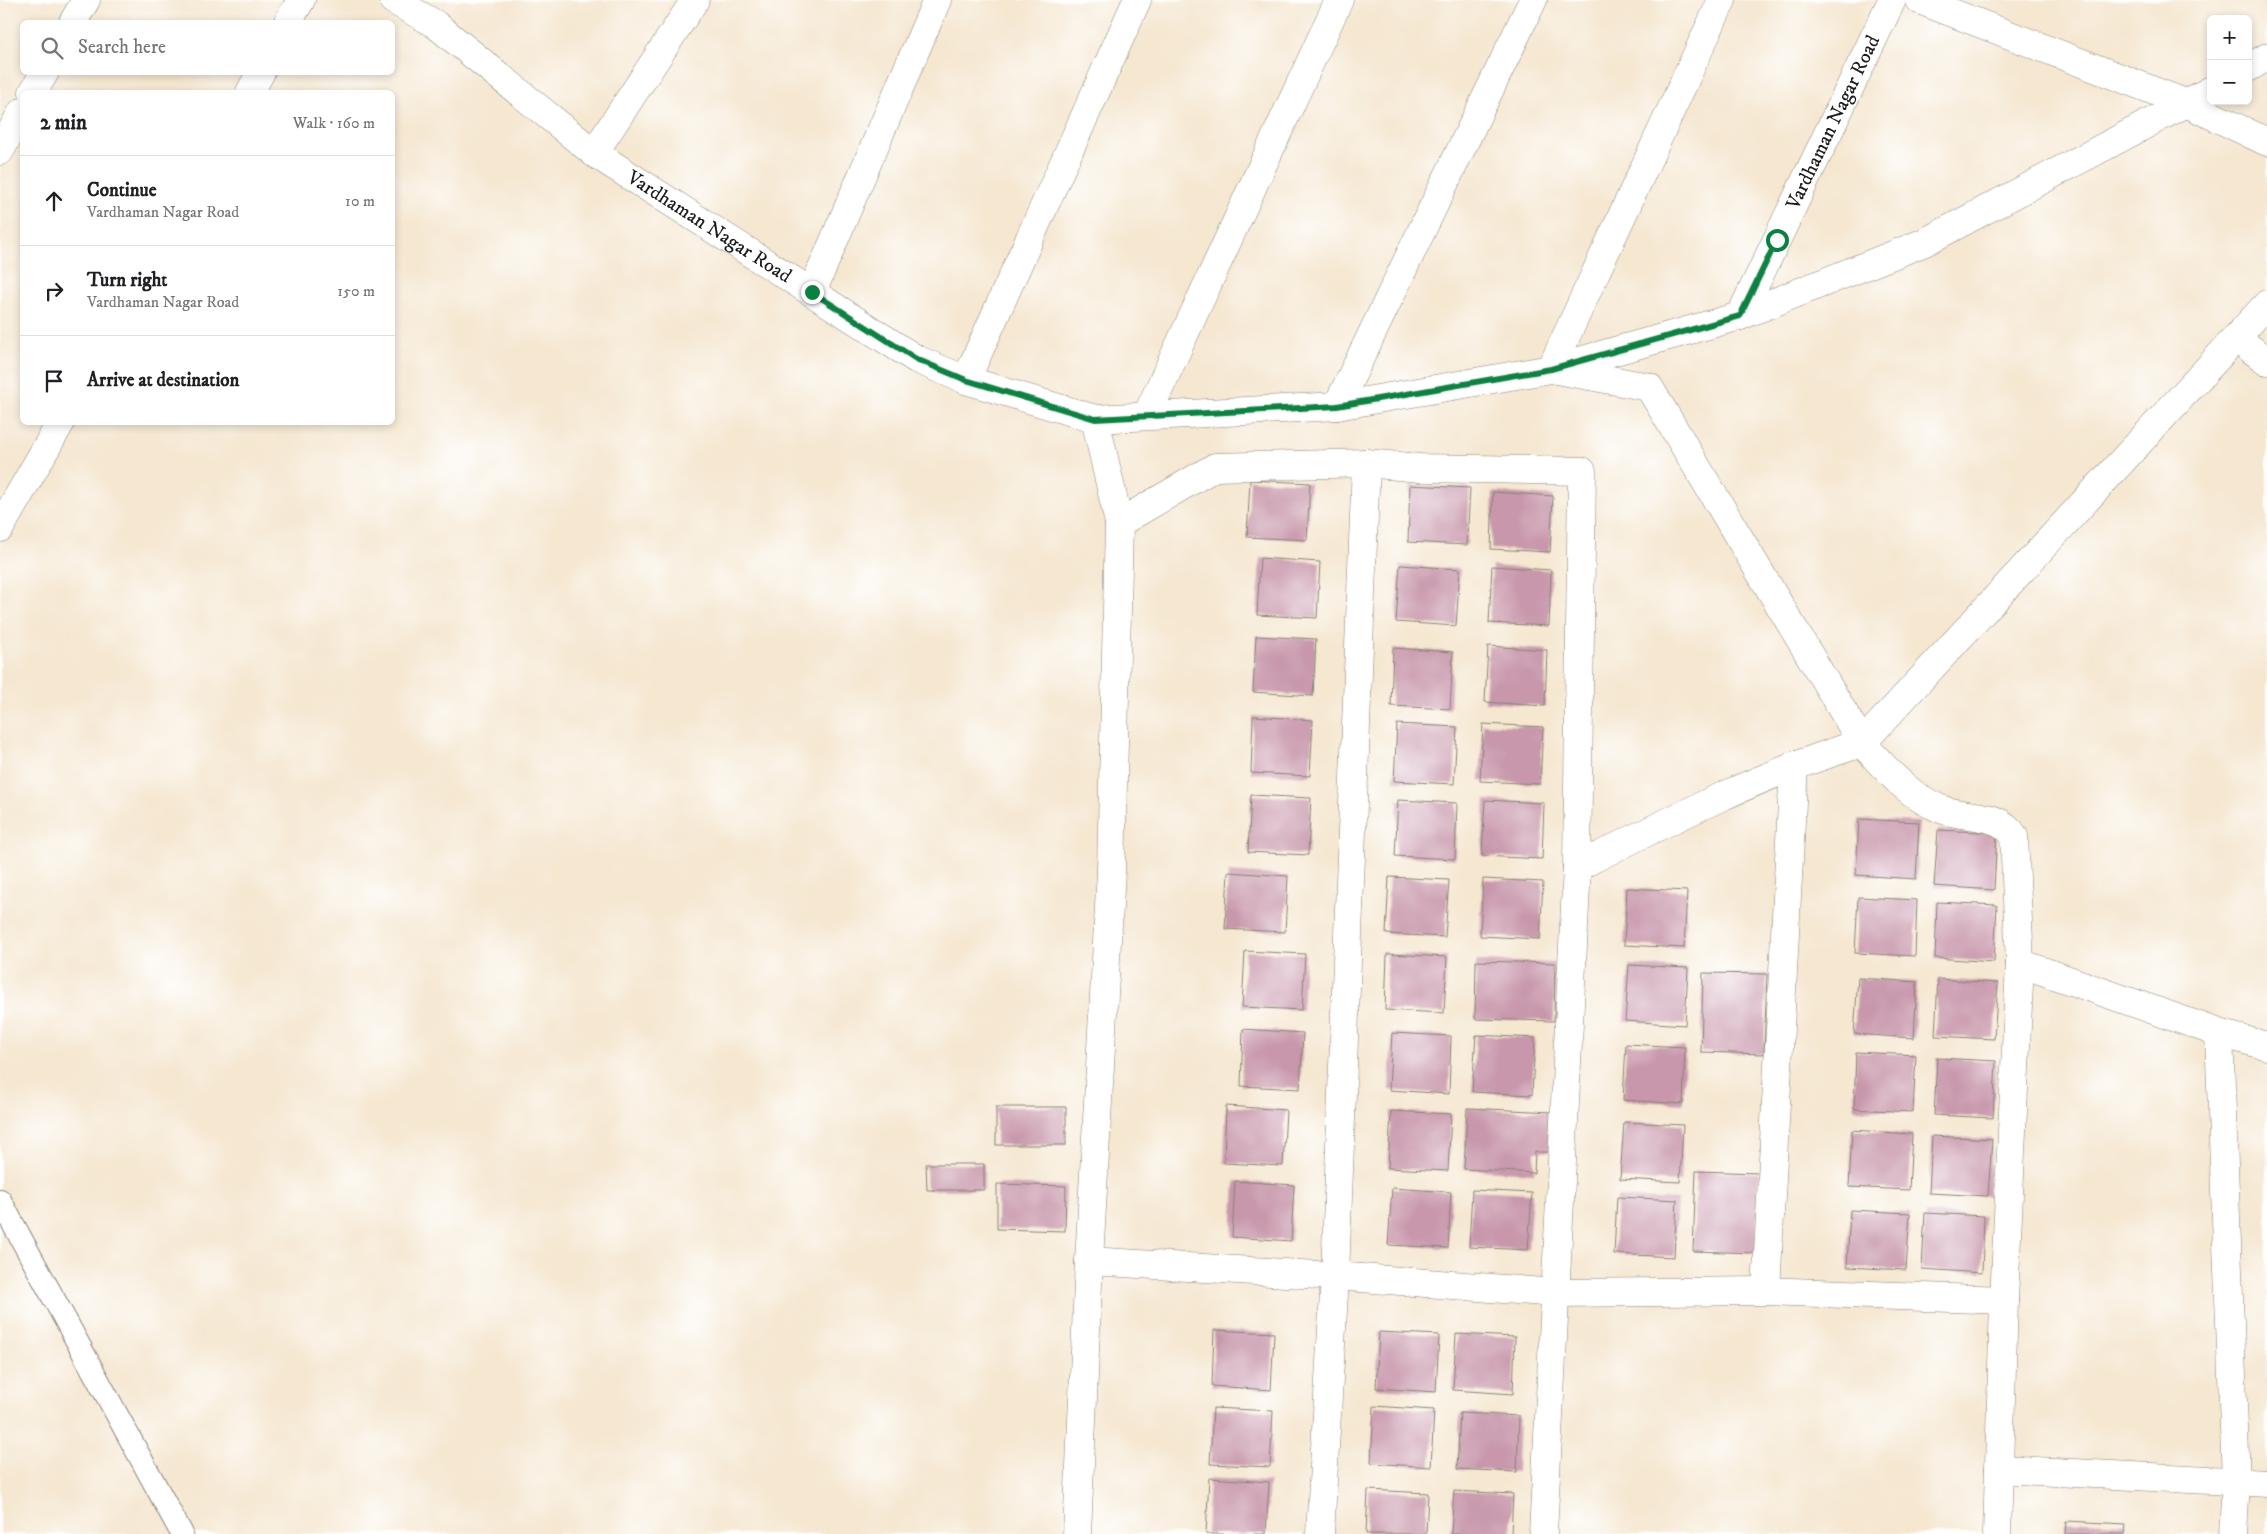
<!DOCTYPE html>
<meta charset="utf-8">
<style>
body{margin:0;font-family:"IM FELL DW Pica",serif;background:#f6f6f6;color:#202124}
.controls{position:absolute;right:15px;top:15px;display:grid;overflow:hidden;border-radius:8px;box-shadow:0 2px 8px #0003}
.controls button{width:45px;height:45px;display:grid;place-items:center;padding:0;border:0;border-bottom:1px solid #e0e0e0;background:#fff;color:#202124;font:25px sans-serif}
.stop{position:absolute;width:15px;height:15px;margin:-11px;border:4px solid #0b8043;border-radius:50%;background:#fff}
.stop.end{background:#0b8043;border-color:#fff;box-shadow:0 1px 5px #0008}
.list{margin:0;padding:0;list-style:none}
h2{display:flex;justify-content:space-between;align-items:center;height:65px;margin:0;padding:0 20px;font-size:21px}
h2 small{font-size:16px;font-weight:400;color:#757577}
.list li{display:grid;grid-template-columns:32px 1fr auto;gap:15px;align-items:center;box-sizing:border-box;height:90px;padding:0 20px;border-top:1px solid #e0e0e0}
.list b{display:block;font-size:19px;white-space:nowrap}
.list p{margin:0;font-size:16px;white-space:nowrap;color:#757577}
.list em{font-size:16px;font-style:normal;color:#757577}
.icon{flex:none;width:28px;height:28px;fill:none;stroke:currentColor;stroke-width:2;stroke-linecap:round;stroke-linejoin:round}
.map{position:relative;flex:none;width:2267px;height:1534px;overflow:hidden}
.search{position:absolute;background:#fff;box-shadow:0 2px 8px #0003;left:20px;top:20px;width:375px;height:55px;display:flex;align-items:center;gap:12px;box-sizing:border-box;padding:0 18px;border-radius:8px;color:#757577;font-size:19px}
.panel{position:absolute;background:#fff;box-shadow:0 2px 8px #0003;left:20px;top:90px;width:375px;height:335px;border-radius:8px}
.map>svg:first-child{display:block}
</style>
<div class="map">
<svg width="2267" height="1534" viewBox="0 0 2267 1534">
<rect width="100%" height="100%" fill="#fff"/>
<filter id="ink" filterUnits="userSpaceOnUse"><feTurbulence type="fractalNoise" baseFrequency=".02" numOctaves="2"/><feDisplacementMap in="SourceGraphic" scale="10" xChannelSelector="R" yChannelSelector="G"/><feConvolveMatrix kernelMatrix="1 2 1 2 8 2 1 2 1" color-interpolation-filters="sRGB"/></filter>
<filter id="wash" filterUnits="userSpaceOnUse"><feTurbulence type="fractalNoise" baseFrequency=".0096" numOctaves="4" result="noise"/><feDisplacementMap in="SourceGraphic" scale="20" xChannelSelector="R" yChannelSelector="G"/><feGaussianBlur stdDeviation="1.12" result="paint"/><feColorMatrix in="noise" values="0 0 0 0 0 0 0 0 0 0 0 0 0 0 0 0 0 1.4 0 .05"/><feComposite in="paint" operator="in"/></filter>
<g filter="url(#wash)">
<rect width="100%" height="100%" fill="#f5e7d0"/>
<g id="blocks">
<!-- building -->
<g fill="#c897ab">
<path d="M1250,480L1310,483L1307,540L1247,537Z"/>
<path d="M1410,485L1470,488L1467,545L1408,542Z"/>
<path d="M1493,492L1553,496L1550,552L1491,549Z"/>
<path d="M1260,558L1320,562L1317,618L1257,615Z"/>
<path d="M1400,565L1460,569L1456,626L1396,622Z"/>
<path d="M1492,566L1551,570L1549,626L1489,623Z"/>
<path d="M1256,636L1316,639L1313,696L1253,692Z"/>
<path d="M1488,646L1547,650L1545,706L1485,702Z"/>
<path d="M1393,648L1453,652L1450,709L1391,706Z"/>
<path d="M1253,716L1313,720L1310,776L1251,773Z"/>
<path d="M1397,724L1457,727L1454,784L1394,781Z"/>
<path d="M1483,724L1543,727L1540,784L1480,781Z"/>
<path d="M1251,795L1311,798L1308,855L1248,852Z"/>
<path d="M1398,800L1457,803L1455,859L1395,856Z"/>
<path d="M1485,800L1544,803L1542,859L1482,856Z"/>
<path d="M1859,819L1919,822L1916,879L1856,875Z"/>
<path d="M1938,830L1997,833L1994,890L1934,886Z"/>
<path d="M1228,872L1288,876L1285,932L1225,929Z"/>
<path d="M1389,877L1449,880L1445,937L1386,934Z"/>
<path d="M1483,879L1543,882L1540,939L1480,936Z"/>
<path d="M1627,888L1687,891L1684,948L1624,945Z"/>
<path d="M1858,897L1917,900L1915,956L1855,953Z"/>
<path d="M1937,902L1997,905L1994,962L1935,958Z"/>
<path d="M1245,951L1305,954L1302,1010L1242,1007Z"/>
<path d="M1387,954L1447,957L1444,1013L1385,1010Z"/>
<path d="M1476,961L1555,963L1554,1021L1475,1019Z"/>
<path d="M1629,965L1688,968L1685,1025L1625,1021Z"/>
<path d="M1703,973L1767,974L1764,1054L1701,1052Z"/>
<path d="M1858,978L1917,982L1914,1038L1854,1034Z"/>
<path d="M1938,979L1998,983L1994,1039L1935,1036Z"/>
<path d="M1243,1029L1303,1033L1300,1089L1241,1086Z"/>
<path d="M1392,1033L1451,1036L1449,1094L1389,1090Z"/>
<path d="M1476,1035L1535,1038L1532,1095L1472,1092Z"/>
<path d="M1626,1044L1685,1047L1683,1104L1623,1100Z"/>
<path d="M1856,1052L1916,1055L1913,1112L1854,1109Z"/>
<path d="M1937,1058L1996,1061L1993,1118L1934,1115Z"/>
<path d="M1226,1106L1286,1110L1283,1166L1224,1163Z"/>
<rect x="996" y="1107" width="70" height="38"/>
<path d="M1467,1108L1553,1112L1550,1152H1535L1534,1173L1464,1169Z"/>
<path d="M1391,1111L1451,1114L1448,1171L1388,1168Z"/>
<path d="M1624,1122L1683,1125L1680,1182L1620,1179Z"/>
<path d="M1852,1130L1912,1134L1909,1190L1849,1187Z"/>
<path d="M1932,1136L1992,1139L1988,1196L1929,1193Z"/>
<path d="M926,1164H984V1190H927Z"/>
<path d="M1696,1171L1759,1173L1756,1253L1693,1251Z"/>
<path d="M1235,1181L1294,1185L1291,1241L1232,1237Z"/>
<path d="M997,1184L1066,1186L1065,1231L997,1229Z"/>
<path d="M1392,1188L1451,1192L1448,1248L1388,1245Z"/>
<path d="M1472,1190L1532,1193L1528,1250L1469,1247Z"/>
<path d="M1617,1197L1677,1200L1674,1257L1614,1254Z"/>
<path d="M1850,1210L1910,1213L1906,1270L1847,1267Z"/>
<path d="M1925,1213L1984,1216L1982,1273L1922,1269Z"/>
<path d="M1214,1330L1274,1333L1271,1390L1212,1386Z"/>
<path d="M1379,1332L1439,1335L1436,1392L1376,1388Z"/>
<path d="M1456,1334L1515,1337L1513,1394L1453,1390Z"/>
<path d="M1374,1406L1434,1410L1431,1467L1371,1463Z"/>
<path d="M1213,1408L1273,1411L1270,1467L1210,1464Z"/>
<path d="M1460,1413L1519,1416L1517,1472L1457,1469Z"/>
<path d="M1209,1478L1269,1482L1266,1534H1206Z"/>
<path d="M1368,1490L1428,1493L1426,1534H1366Z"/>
<path d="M1454,1491L1513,1494L1511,1534H1451Z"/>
<path d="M2066,1521L2126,1524L2125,1534H2065Z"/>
</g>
</g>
</g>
<g filter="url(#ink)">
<use href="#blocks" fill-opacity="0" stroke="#888276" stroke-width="1"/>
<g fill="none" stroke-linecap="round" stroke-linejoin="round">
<defs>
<path id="service" d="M0,1200L182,1534"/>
<g id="minor">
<path d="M1722,0L1551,369L1649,387L1862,743C1886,769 1908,796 1941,809C1965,819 1999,811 2014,836L2020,963L2004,1300L1997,1534"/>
<path d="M1919,0L2188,104L2267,142"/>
<path d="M73,22L86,0"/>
<path d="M288,22L301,0"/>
<path d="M2248,68L2267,57"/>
<path d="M33,92L45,72"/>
<path d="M250,92L261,72"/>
<path d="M0,151L22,112"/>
<path d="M594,153L695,0"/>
<path d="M812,292L937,0"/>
<path d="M1740,316L1925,242L2211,90"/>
<path d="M2236,338L2267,361"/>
<path d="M966,380L1137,0"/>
<path d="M1337,406L1533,0"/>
<path d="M1147,415L1339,0"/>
<path d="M1119,523L1215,467L1366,463L1420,468L1582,471L1577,867L1543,1534"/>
<path d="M0,528L61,422"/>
<path d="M1577,867C1670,820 1763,773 1862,743L2267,304"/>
<path d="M2020,963L2219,1033L2267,1046"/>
<path d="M2219,1033L2236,1481L2233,1534"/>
<path d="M1089,1261L1335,1276L1556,1293L1766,1291L2004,1300"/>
<path d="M1766,1291L1794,765"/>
<path d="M1999,1469L2267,1483"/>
<path d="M1077,1534L1089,1261L1111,871L1119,523L1095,419"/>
<path d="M1320,1534L1335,1276L1366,463"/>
</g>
<g id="tertiary">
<path id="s1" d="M393,0L435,24L594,153L916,359L966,380L1095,419L1337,406L1551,369L1740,316L1892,0"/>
</g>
</defs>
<!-- service casing -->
<use href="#service" stroke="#888276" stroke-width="24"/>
<!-- minor casing -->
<use href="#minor" stroke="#888276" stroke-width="29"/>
<!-- tertiary casing -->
<use href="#tertiary" stroke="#888276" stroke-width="29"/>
<!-- service -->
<use href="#service" stroke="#fff" stroke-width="22"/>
<!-- minor -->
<use href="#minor" stroke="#fff" stroke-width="28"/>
<!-- tertiary -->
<use href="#tertiary" stroke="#fff" stroke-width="28"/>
</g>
</g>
<g fill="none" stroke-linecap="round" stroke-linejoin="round" filter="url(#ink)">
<!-- route -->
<path stroke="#0b8043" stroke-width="6" d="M812,292L916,359L966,380L1095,419L1337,406L1551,369L1740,316L1777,240"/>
</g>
<g text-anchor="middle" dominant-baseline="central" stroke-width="4.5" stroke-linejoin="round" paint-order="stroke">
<!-- street labels -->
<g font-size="20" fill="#1c1c1c" stroke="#fff">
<text stroke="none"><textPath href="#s1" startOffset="1695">Vardhaman Nagar Road</textPath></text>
<text stroke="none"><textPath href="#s1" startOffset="390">Vardhaman Nagar Road</textPath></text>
</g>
</g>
</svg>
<div class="controls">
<button>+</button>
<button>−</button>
</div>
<div class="stop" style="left:1777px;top:240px"></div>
<div class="stop end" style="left:812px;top:292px"></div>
<div class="search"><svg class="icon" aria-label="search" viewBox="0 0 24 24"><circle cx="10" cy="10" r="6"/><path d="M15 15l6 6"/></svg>Search here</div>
<section class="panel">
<h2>2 min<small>Walk · 160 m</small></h2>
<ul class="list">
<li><svg class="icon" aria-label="ahead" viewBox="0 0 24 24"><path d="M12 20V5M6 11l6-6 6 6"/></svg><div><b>Continue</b><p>Vardhaman Nagar Road</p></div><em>10 m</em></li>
<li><svg class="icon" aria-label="right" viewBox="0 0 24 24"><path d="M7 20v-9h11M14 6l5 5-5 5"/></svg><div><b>Turn right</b><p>Vardhaman Nagar Road</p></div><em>150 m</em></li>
<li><svg class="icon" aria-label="arrive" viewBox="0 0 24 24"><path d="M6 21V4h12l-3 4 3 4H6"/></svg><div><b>Arrive at destination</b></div></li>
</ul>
</section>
</div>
